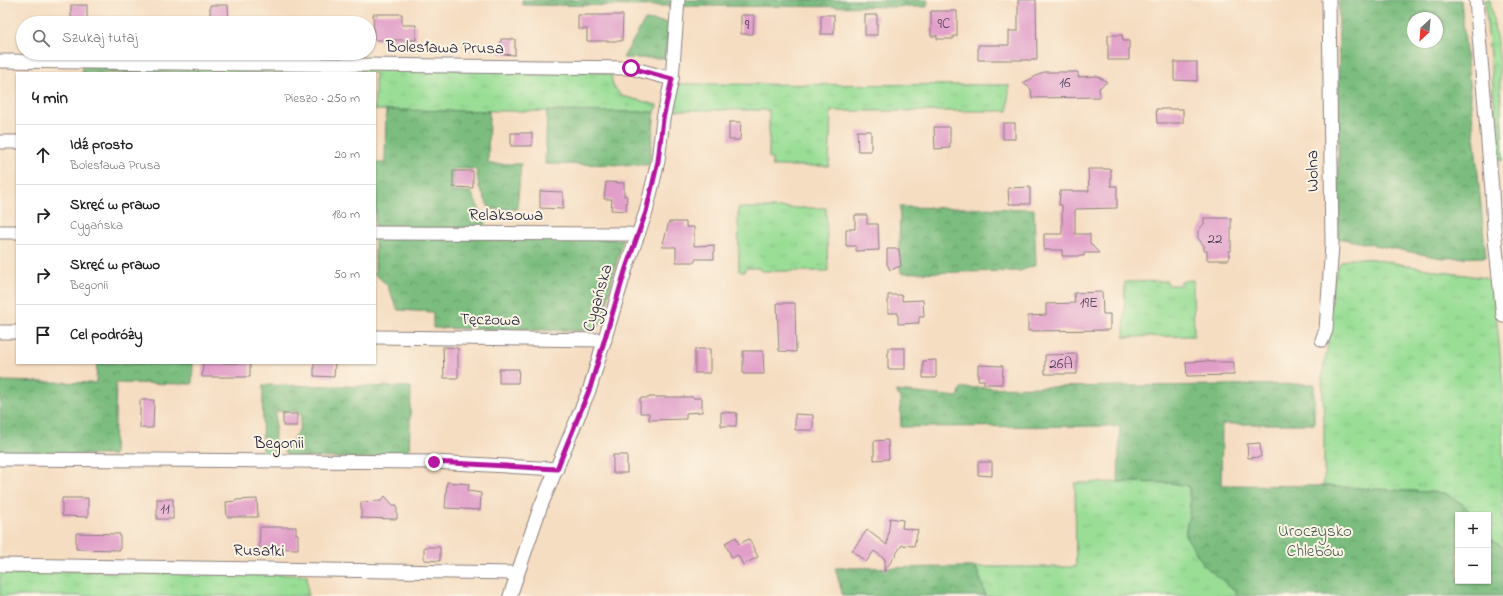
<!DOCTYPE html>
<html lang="pl">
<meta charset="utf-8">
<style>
body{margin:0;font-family:"Indie Flower",sans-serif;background:#f2f2f2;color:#222}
.controls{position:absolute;right:12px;bottom:12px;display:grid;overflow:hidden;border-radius:0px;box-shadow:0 1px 3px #0004}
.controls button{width:36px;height:36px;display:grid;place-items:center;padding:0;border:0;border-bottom:1px solid #e0e0e0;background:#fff;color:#222;font:20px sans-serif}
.compass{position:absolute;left:1407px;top:12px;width:36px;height:36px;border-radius:50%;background:#fff;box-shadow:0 1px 3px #0004;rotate:206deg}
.stop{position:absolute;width:12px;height:12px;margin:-9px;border:3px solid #b5179e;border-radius:50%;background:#fff}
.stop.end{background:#b5179e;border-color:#fff;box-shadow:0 1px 4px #0008}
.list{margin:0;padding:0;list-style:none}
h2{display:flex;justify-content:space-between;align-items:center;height:52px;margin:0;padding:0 16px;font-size:17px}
h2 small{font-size:13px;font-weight:400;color:#767676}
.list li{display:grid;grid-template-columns:26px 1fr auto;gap:12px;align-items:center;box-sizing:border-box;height:60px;padding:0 16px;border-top:1px solid #e0e0e0}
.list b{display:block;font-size:15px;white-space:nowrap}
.list p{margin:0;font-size:13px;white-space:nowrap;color:#767676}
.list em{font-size:13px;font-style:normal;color:#767676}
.icon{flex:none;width:22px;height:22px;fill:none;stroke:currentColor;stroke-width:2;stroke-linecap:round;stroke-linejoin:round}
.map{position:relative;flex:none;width:1503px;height:596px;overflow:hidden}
.search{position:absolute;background:#fff;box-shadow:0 1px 3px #0004;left:16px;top:16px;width:360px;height:44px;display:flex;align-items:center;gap:10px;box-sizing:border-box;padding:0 14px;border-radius:22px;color:#767676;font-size:15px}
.panel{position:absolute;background:#fff;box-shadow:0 1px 3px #0004;left:16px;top:72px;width:360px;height:292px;border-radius:0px}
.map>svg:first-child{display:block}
</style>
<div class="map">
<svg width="1503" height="596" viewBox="0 0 1503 596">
<defs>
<pattern id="grass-tufts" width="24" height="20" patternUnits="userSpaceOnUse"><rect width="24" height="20" fill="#9ade96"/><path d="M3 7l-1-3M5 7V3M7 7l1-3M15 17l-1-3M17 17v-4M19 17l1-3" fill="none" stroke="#84be82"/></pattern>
<pattern id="forest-crowns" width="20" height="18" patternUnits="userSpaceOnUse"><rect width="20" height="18" fill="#7bbd7f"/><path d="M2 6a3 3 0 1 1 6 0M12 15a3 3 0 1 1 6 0" fill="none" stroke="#649969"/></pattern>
</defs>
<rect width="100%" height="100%" fill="#fcf5e5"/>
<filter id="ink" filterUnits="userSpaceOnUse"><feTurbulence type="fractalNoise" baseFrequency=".025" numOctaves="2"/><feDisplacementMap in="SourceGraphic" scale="8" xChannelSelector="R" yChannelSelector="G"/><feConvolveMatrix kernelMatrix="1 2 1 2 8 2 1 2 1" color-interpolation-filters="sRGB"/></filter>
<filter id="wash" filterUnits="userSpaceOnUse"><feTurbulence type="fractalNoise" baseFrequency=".012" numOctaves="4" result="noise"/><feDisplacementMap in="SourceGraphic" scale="16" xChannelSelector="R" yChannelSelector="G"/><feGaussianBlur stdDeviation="0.9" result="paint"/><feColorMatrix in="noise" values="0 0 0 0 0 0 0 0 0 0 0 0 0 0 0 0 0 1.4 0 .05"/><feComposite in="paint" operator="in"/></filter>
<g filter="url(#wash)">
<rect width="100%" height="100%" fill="#f5ddc1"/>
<!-- grass -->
<g fill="url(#grass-tufts)" stroke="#5e8068">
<path d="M1485,0H1490L1499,54L1503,160L1501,161L1499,158Z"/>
<path d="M197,65L602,72L611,75L613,86L622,96L657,105L655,112L375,110V73H197Z"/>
<path d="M678,84L1009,85L1008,111H831L829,166H772V159L769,158V110H671Z"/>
<path d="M738,208H826L828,271H761L759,268H746L744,272L739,271Z"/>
<path d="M1351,258L1373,259L1443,272L1486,278L1490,282L1495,302L1503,386V547L1488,538V515H1472L1464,505L1445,493L1323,486L1324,479V421L1322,375L1327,351L1331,300L1336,270L1341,262Z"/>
<path d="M1193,280L1194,336L1124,337L1125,282L1167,281L1168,285H1179L1181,281Z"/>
<path d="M1118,482L1170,483L1189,486L1190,509L1185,535L1228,585L1240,596H986L976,567H1076L1075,483Z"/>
<path d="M0,570L307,575L308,596H0Z"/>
</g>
<!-- forest -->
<g fill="url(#forest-crowns)" stroke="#4e705d" fill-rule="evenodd">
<path d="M522,0H671V6L522,5Z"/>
<path d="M684,0H928L927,7L684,6Z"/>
<path d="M1339,0H1461L1486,257L1442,258L1338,238ZM1413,18H1437V42H1413Z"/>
<path d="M645,20L670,23L665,58H623Z"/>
<path d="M83,63L197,65V73H82Z"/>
<path d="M386,110L489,111L488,164H521L517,209H490L479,187L476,169H452L453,192H471L486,223L482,228H375V163H385Z"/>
<path d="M547,111L655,112L649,165L545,164Z"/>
<path d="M900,207L1034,209L1036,265L1020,271L901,273L899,249Z"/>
<path d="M375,237L623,239L611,283L604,319L594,331L433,328V312L398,310L387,285L375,274Z"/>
<path d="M97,363H193L192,384L116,383L114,455L0,454V381L96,383Z"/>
<path d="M1314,384V424H1222L1221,485L1323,486L1445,493L1464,505L1472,515H1458V581H1488V538L1503,547V596H1240L1204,565L1185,535L1190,509L1189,486L1170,483L1118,482L1120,426L901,427L900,398L896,391L958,397L961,388Z"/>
<path d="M263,385L411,387L409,459L289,457L284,452L300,428L301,412L276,411L274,452L270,457H262Z"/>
<path d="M976,567L986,596H843L835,568Z"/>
</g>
<g id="blocks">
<!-- building -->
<g fill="#e19ec9">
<path d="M1018,0H1036L1037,60H978V45H1009V31H1018Z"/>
<rect x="71" y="5" width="16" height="18"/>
<path d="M210,5H228L229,23H210Z"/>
<path d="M931,11H957V36H953V39H937V36H931Z"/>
<path d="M373,14H402V25H416V40H374Z"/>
<path d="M578,15H623L622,41H587V29H578Z"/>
<path d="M741,15H754L753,34H741Z"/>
<rect x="821" y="15" width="13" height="19"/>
<rect x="865" y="15" width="12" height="20"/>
<path d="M1108,35H1122L1123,41H1129V60H1108Z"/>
<path d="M501,39H515V55L500,54Z"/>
<path d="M1174,62H1197V81L1174,80Z"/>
<path d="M1044,72H1078V77L1097,76L1107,82L1099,88L1100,97L1032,98L1031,89L1023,83Z"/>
<path d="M1156,109H1183V123H1157Z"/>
<path d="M729,122H741L740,140H729Z"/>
<rect x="1003" y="123" width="12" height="16"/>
<path d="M934,127H950V148L935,149Z"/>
<path d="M857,131H871V151H858Z"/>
<rect x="511" y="133" width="21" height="13"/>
<path d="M1088,169H1111V186H1117V208L1075,209V234H1090V243L1099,253H1084V256H1062V250H1044V234H1062V205H1059L1060,191H1089Z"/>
<path d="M453,171H473V188L453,187Z"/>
<path d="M606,182L624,183V196H627L626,211L611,210L612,199H604Z"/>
<path d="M1030,187V204H1009L1008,188Z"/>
<path d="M540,191L563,192V209L540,208Z"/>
<path d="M855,215H867V224H878L879,250L856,251V246H846V229H855Z"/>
<path d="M1204,218H1231V251H1229V260H1207V251H1204V246L1198,238V231L1204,224Z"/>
<path d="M669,222H686V227H694V246L714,245V259H695V262H676V247H662Z"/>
<path d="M887,249H899L901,266L890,270L887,264Z"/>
<path d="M1102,292L1103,314H1110V330L1028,331V316L1046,315V304L1075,303L1074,293Z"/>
<path d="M888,295H902V301L923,300L924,317H919V323L898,324V313H888Z"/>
<path d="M777,303H795L796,352L779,351Z"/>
<path d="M443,347L458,348V378H444Z"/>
<rect x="888" y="348" width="17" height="21"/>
<rect x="695" y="349" width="15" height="24"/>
<path d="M743,351H763L764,374H743Z"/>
<path d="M1077,354V374H1045V355Z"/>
<path d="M936,360V378H923V361Z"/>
<path d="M1209,361V362H1234V375L1187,376L1186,362Z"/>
<path d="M203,363H250V377H202Z"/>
<path d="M314,363H335L334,377L314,376Z"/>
<path d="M978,365L1003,366L1002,384H984V380H978Z"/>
<path d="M499,369H519L518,383H499Z"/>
<path d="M649,397H693V398H702V412L686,413V419L649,420V413H640V398H649Z"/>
<path d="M140,400H154L153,428H140Z"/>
<path d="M721,412L737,413L736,426H721Z"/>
<rect x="283" y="414" width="14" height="12"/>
<path d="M795,414L813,415V430H795Z"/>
<path d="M888,440L889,459L874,460V441Z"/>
<path d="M1260,443L1261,457L1248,458L1247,444Z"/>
<rect x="613" y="455" width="14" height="18"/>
<path d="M978,462H992V476L978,475Z"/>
<path d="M447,482L469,484L468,491L481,493L480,510L445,508Z"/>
<path d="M385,496L393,505H397V519L361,518V502L381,501Z"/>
<path d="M62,498H88V517L62,516Z"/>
<rect x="157" y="499" width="16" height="20"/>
<path d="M257,499L258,517H227L226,502L236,501L235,500Z"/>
<path d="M890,518L903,520L902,528L918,530L914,546L902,545L884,572L885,559L874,551L866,562L852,551L867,530L887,545Z"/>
<path d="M260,527H296V534H298V549L259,548Z"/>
<path d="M76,533L120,534V550L76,549Z"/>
<path d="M736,537L739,544L749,539L758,557L743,565L738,555L732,558L725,543Z"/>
<path d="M424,547H440V561L424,560Z"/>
</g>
</g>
</g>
<g filter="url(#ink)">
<use href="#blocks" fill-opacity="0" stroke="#8c807e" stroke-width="1"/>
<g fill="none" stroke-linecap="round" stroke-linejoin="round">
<defs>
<g id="minor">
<path d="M1476,0L1492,190L1494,229L1503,316"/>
<path d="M0,61L631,68L672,79"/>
<path d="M0,142H17"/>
<path d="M0,232H17"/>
<path d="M375,233L626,234L638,235"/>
<path d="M0,332H17"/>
<path d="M375,337L605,340"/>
<path d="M1322,340L1326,330L1332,245L1329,0"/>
<path d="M0,459L434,462L557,469"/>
<path d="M0,565L517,573"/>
<path d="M510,596L540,508L590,388L626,268L646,212L658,161L663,119L672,79L678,0"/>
</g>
</defs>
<!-- minor casing -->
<use href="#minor" stroke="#8c807e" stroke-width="15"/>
<!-- minor -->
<use href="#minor" stroke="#fff" stroke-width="13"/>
</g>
</g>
<g fill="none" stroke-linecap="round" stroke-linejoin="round" filter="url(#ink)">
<!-- route -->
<path stroke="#b5179e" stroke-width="5" d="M434,462L557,469L590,388L626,268L646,212L658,161L663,119L672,79L631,68"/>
</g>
<g text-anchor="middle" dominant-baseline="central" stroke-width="4" stroke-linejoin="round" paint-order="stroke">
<!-- number labels -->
<g font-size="15" fill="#52415e">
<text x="944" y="24">9C</text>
<text x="747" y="25">9</text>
<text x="1065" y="83">16</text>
<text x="1215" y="239">22</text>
<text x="1089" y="303">19E</text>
<text x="1061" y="364">26A</text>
<text x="165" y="509">11</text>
</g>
<!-- street labels -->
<g font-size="17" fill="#22223b" stroke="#fcf5e5">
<text transform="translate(445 48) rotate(1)">Bolesława Prusa</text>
<text transform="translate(1313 171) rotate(-91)">Wolna</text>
<text x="506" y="215">Relaksowa</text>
<text transform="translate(598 298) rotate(-74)">Cygańska</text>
<text transform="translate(490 320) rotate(1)">Tęczowa</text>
<text x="279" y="443">Begonii</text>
<text transform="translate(259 551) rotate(1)">Rusałki</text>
</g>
<!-- park labels -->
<g font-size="17" fill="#465a56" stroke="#fcf5e5">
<text x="1315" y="531">Uroczysko<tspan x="1315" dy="20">Chlebów</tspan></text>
</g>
</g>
</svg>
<div class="controls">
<button>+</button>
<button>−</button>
</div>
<svg class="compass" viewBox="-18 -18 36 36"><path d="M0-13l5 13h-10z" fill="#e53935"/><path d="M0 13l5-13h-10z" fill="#767676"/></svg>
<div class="stop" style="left:631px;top:68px"></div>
<div class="stop end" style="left:434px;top:462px"></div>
<div class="search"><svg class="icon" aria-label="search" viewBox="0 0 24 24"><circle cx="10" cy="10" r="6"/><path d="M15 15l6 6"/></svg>Szukaj tutaj</div>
<section class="panel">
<h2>4 min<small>Pieszo · 250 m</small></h2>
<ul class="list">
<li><svg class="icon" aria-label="ahead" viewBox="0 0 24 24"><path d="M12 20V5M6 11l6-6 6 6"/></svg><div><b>Idź prosto</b><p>Bolesława Prusa</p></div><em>20 m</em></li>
<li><svg class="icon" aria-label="right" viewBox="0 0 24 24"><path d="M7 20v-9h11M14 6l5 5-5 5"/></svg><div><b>Skręć w prawo</b><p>Cygańska</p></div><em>180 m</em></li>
<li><svg class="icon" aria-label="right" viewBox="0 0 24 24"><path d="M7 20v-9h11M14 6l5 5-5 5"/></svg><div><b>Skręć w prawo</b><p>Begonii</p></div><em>50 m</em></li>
<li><svg class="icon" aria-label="arrive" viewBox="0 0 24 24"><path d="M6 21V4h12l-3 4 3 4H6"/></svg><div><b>Cel podróży</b></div></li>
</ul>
</section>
</div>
